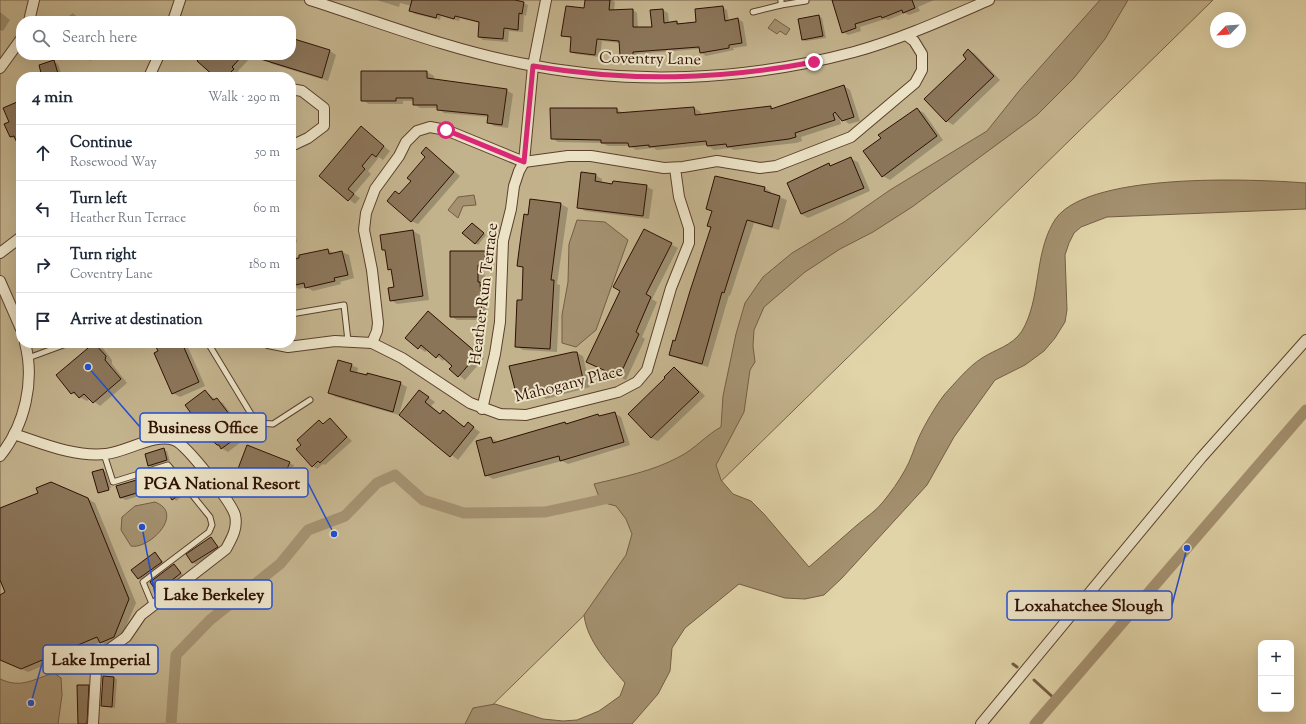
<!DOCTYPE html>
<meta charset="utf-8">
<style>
body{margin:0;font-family:"Sorts Mill Goudy",serif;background:#f2f2f3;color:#1f2937}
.controls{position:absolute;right:12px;bottom:12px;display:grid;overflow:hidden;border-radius:8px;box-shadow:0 4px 16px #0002}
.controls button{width:36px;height:36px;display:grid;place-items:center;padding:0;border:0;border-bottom:1px solid #e0e1e3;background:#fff;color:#1f2937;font:20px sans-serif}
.compass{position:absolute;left:1210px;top:12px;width:36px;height:36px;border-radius:50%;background:#fff;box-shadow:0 4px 16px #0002;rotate:245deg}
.stop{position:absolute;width:12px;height:12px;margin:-9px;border:3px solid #db2777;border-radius:50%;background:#fff}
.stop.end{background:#db2777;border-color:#fff;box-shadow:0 1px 4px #0008}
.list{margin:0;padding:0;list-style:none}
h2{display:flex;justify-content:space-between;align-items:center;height:52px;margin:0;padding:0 16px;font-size:17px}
h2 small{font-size:13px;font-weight:400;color:#747a83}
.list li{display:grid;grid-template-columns:26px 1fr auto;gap:12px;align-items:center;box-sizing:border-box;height:56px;padding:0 16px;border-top:1px solid #e0e1e3}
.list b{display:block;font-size:15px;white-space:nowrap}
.list p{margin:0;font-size:13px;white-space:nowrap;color:#747a83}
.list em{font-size:13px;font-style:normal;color:#747a83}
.icon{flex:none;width:22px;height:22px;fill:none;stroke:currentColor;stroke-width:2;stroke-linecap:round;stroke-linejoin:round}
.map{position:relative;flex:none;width:1306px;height:724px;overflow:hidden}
.search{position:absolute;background:#fff;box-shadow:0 4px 16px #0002;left:16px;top:16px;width:280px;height:44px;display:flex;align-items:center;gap:10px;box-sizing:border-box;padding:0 14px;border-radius:16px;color:#747a83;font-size:15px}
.panel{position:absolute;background:#fff;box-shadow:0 4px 16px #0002;left:16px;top:72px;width:280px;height:276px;border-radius:16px}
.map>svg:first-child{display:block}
</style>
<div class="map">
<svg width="1306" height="724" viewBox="0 0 1306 724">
<rect width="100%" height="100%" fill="#e1d4a9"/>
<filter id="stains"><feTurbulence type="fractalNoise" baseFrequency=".005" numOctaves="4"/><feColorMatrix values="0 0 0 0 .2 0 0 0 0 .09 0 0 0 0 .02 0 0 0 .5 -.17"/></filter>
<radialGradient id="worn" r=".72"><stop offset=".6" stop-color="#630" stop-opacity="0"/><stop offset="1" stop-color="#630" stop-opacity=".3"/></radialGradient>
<!-- green -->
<path fill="#c3b38d" stroke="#786148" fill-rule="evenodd" d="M0,0H1213L473,724H0ZM21,21H291V55H21ZM21,77H291V343H21Z"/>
<!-- water -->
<g fill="#a49170" stroke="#755d44">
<path d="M1100,0H1128L1105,39L1074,78L1037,115L912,207L873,232L840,249L805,272L764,307L754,330L753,346L755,362L750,370L744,412L716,465L721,480L733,494L751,501L764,514L809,567C825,553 841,539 857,525C865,518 876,511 883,502C891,492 899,481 905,470C911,460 914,448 919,437C925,424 935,407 944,395C955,383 968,367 982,358C996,349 1012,346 1022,331C1041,299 1034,256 1053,223C1080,171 1254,179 1306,183V209L1107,217L1081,227L1074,233L1069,243L1065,255L1067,310L1065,322L1055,338L1044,351L1025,365L995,380L954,437L927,485L842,578L824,595L805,599L785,598L739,584L685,628L672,648L670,671L658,694L632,724H465L473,708L495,704L543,719L563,721L577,720L599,711L620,696L625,683C608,663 587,641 584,615L626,555L632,534L626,519L616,506L601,502L594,484C623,477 653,471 679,457C695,449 706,435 721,427L723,396L736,334L745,303L763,277L792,253L844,222L890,190L987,131L1019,91Z"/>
<path d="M775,19L790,29L786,35L780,31L777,34L768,28Z"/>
<path d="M474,195L476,205L463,206L458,218L448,210L458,197Z"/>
<path d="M577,220L605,222L628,240L596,330L576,347L562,343V315L568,282L569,244Z"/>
<path d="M155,502C186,514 148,550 131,546L121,530L122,517L135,506Z"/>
<path d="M54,673L61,678L62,695L58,724H0V679C22,689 33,679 54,673Z"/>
</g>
<!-- shadow -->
<g fill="#0003">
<path d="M377,0H518L517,1L528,5L526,16L524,15L523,32L509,31L508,42L483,40L479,37L480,23L460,18L459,21L441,16L440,20L415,14L411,11L412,6L400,3L399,7Z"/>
<path d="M586,0H612L615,2L614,11L633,10L637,13L638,28H653L663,10L668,13L669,23L677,22L680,24L697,23L722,7L727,10L729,21L738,19L743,22L747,46L733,48L734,50L706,56L701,53L700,49L637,54V58L626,59L621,56L620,43L602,41L600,57L575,54L571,51L572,38L562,35L585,9Z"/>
<path d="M833,0H934L918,7L920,11L909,15L905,13L888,20L885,19L860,27L861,31L848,35L843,32Z"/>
<path d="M0,12L10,20L3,31L0,30Z"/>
<path d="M73,13L81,21H62Z"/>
<path d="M819,16L822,18L826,38L806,41L803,40Z"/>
<path d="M291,39L330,51L336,55L328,81L272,64L266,60L267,55H291Z"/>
<path d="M969,50L975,54L1000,80L953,125L947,121L968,59Z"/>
<path d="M84,55H99L90,61Z"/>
<path d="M204,55H253L238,71L239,73L236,77H216Z"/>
<path d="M54,62L58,64L62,75L64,77H43Z"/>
<path d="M362,72H427L434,76V80L506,90L513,94L508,128L494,126L488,122L489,117L444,113L438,108H420L414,104V101H403V104H369L362,100Z"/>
<path d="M844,86L850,90L860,121L849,124L839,116L841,124L801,137L802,141L796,143L734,150L730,148L714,150L707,145L657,150L653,148L636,150L630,146H608L602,143L558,142L552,138L617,109L623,114L694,108L701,112V115L771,107L774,109Z"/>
<path d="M17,103L21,106V149L16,139L10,137V122Z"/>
<path d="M917,109L924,113L943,140L890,180L883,176Z"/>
<path d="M361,128L390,151L383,160L379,157L368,171L371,174L354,194L360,198L355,204L320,176Z"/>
<path d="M426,148L460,176L418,224L411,221L400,195L412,181L427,157Z"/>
<path d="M851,159L858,162L870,191L808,218L801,214L829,165L832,166Z"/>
<path d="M595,175L602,179V183L646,186L653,190L649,219L585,211L578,207Z"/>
<path d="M715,177L765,188L771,192V194L787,200L779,230L754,223L730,296L729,295L708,367L677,358L670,354L676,342L712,227L713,212L707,209Z"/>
<path d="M531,200L561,204L568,208L557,284L560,285L557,352L523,350L516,346L522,301L524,268L518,265Z"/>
<path d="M291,217L297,242L292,243L293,249L291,250Z"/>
<path d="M475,226L486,235L478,245L475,243Z"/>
<path d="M645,230L678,248L652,299L657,302L642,337L645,339L626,380L594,365Z"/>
<path d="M413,231L420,235L429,300L397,304L391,300L395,288L392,271L389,269L386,251L383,249Z"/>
<path d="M328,250L334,253L342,252L349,255L354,278L340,282L341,284L313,291L306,287L299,289L292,285L291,258Z"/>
<path d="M485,252L491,256V268H484L488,320H457L451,316Z"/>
<path d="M428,312L484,358L465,380L451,369L454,366L445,358L443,361L428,349L425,352L406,338Z"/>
<path d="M156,343H186L205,386L180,397L173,393Z"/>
<path d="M95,344L102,347L112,360V364L127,383L100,406L90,398L87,401L72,393L57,375Z"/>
<path d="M577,353L583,356L590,387L546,399L542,396L524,400L517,397Z"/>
<path d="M351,365L358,368L357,373L400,383L407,387L399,415L336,397L329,393Z"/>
<path d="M675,368L681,372L705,396L658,441L651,438L667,378Z"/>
<path d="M205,391L216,400L223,403L240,426L238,427L245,437V439L228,452L210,441L194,416Z"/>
<path d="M420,391L435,402L431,406L441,414L443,411L465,427L468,424L480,432L458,460L400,415Z"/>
<path d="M614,413L621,417L630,445L568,464L562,461L493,479L486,475L477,442L491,438L498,442L565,423L568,424L598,415L601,417Z"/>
<path d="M330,419L352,441L325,465L323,464L317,469L313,466L302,445L319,421L324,424Z"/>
<path d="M164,450L167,451L170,461L152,467L149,465Z"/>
<path d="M289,463L294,465L283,492L242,476Z"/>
<path d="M103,470L106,472L111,488L100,491V493L99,492Z"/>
<path d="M157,475L162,477L163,482L170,478L173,479L184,495L176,501L165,488L126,500L121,498Z"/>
<path d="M88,499L95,503L136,603L120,640L108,646L101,642L28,672L0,659V596L6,593L0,577V510Z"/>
<path d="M211,538L220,549L196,564L193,563L188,554Z"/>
<path d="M155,553L165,564L142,580L139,578Z"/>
<path d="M174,565L183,575L161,593L151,582Z"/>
<path d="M104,677L117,679L115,708L102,706Z"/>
<path d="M88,686L93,689L91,724H79Z"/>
</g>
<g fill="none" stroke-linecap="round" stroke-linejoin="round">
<!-- stream -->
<g stroke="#755d44" stroke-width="3">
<path d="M1013,664L1017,667"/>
<path d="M1034,680L1056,700"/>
</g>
<!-- canal -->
<g stroke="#a49170" stroke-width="11">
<path d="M171,724L176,655L210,620L280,564L308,530L345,516L377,483L395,475L423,500L464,513L545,512L614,497"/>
<path d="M1035,724L1306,410"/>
</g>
</g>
<!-- building -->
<g fill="#8b7559" stroke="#2e0f02">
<path d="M412,0H515L524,2L522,14L519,13L518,30L504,28L503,39L478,37L479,22L455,16L454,19L437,14L436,18L409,11Z"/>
<path d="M585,0H610L609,10L633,9V27H652L650,10L663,9L664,23L677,21V24L696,22L695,9L723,6L725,21L738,18L742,43L729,45V48L700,53L699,47L633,52V56H620L619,41L597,39L595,55L570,52L571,37L561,36L566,6L584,8Z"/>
<path d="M832,0H912L915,8L903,13L902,10L882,18L881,16L855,24L856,28L842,33Z"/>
<path d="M819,15L823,36L802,40L798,19Z"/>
<path d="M291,38L330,50L322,78L254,57L255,55H291Z"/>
<path d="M968,49L994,76L946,122L924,99L966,59L963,55Z"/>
<path d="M203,55H243L232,67L234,69L226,77H215L197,61Z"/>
<path d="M54,60L59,77H42L39,65Z"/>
<path d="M361,71H427V78L507,89L502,125L487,123L488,115L437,110V105H413V98H396V101H361Z"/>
<path d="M844,85L854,117L842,121L835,112L833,114L835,120L795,133L796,137L789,139L727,147L726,144L707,146L706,141L649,147V145L629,147L628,143H601V140L551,139L550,108H617V113L694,107L695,115L771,106V109Z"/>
<path d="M17,102L21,112V152L14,136L10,137L4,124L9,122L3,108Z"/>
<path d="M917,108L937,136L882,177L863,151L881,138L878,135Z"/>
<path d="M361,126L384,146L376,157L372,154L362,166L365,169L348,189L354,194L348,201L319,176Z"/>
<path d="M426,147L454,172L411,222L387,201L395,191L399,194L411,181L407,178L425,157L421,153Z"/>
<path d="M851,157L864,188L801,214L787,183L829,163L830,166Z"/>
<path d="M581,172L596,174L595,181L612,184L613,181L647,185L643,216L577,208Z"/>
<path d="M715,176L765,187L764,191L780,196L772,227L747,220L724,293L722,292L702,364L669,355L673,340L675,341L690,291L711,227L707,226L712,211L706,209Z"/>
<path d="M530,199L561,203L551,280H554L550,349L515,347L517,300H522L523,267L517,266L520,243L524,214L528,215Z"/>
<path d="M472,223L484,233L475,244L462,233Z"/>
<path d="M644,229L672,243L646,294L651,297L636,332L639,334L619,377L586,362L620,291L613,287Z"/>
<path d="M413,230L423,296L390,301L388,288L394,287L391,269L388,270L385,250H382L380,235Z"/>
<path d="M328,249L329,254L342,251L348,275L334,278L335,281L305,288L304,283L291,286V260L299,258V255Z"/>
<path d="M450,251H485V265H478V282H480L482,317H450Z"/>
<path d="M428,311L478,354L458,377L449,369L452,366L439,354L436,358L421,345L418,349L405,338Z"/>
<path d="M94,343L106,356L105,360L121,379L93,403L84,394L79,398L74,392L71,394L56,375Z"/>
<path d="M154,343H182L199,382L172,394L154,353L158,351Z"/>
<path d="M573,352H577L584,384L538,396V392L517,397L509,366Z"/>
<path d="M338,360L352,364L350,371L367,375V373L401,382L393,412L328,393Z"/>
<path d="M674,367L699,392L651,438L628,414L665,378L664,377Z"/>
<path d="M205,390L213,400L217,398L235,422L232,423L239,432V436L221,449L219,445H217L212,440L209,442L190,418L193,416L185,405Z"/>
<path d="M419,390L429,397L425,402L440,414L443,410L464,427L468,422L474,427L450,457L399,415Z"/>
<path d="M615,412L624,442L560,461L559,456L485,476L476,441L491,437L493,443L565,422L566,424L598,414L599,416Z"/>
<path d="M330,418L347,437L320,463L318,461L312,467L296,449L301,445L297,440L319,420L323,424Z"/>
<path d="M247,445L290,462L278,490L236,474Z"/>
<path d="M164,448L167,460L148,466L145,454Z"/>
<path d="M103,469L109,490L98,493L92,472Z"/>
<path d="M157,474L160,486L120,498L116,486Z"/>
<path d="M170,476L182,493L172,500L161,483Z"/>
<path d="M51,482L88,498L129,599L114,637L100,643L97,637L21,669L0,660V595L5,592L0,580V508L38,493L36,488Z"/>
<path d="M211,537L218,547L192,563L186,554Z"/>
<path d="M155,552L162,562L138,579L131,570Z"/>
<path d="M174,564L181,573L157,592L150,582Z"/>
<path d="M103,676L114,677L112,707L101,706Z"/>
<path d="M77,685H89L87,724H78Z"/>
</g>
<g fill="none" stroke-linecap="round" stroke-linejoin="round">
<defs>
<g id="lane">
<path d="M781,0V5L806,1"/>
<path d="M753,12L781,5"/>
<path d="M291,314L344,305L348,341"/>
<path d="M208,343L251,414L259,423L273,424L310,400"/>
<path d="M28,358L69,343"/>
<path d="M104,454L113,482L168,465L210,517L212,525L209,532L143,582L153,606"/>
</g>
<g id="street">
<path d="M310,0C379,22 448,49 519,63C630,86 745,81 854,52C901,39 945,19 989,0"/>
<path d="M29,21L34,0"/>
<path d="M173,21L180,0"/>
<path d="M0,68L21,39"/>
<path d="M149,77L159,55"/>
<path d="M291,89L302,91L324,108V126L308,138L291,146"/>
<path d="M0,253L21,237"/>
<path d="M0,281L21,329"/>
<path d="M268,343L288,347L335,341L372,343L402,358L470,403L500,414L526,415L618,392L637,382L647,370L671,288L689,243V228L679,197L675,168"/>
<path d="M372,343L377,331L378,323L372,270L364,230L366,213L375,189L399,156L406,142L417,131L430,127L446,130L524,162L568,156H591L664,168L683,167L717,161L760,168L776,166L851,137L915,83L922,70V54L914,41L906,35"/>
<path d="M482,409L495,354L500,322L503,241L511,209L514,186L519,171L524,162L533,66L546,0"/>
<path d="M14,434C44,444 74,457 106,454C126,452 155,433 174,440C186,444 231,502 235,515C238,528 232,538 226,549L141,615L126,637L104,653L99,659L96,671L93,724"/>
<path d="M0,456C25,425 35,381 25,343"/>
<path d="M981,724L1201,458L1306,340"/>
</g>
</defs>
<!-- lane casing -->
<use href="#lane" stroke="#5b402c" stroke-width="7"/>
<!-- street casing -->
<use href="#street" stroke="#5b402c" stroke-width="12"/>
<!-- lane -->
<use href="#lane" stroke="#ece3c7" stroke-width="5"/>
<!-- street -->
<use href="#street" stroke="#ece3c7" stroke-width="10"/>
</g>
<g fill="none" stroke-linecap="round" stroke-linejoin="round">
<!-- route -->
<path stroke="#db2777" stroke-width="5" d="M446,130L524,162L533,66C630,82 719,80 814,62"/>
</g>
<g text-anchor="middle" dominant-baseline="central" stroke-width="4" stroke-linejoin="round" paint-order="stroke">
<!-- street labels -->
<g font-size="16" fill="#2e0f02" stroke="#ece3c7">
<text transform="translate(650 60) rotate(1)">Coventry Lane</text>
<text transform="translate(485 294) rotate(-83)">Heather Run Terrace</text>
<text transform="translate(569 385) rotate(-14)">Mahogany Place</text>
</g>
</g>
<!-- callouts -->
<path fill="none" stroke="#1d4ed8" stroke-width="1.5" d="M88 367L140 427M334 534L308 483M142 527L155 594M1187 548L1172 605M31 703L43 660"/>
<g fill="#1d4ed8" stroke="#ece3c7" stroke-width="1.5">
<circle cx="88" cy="367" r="4"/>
<circle cx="334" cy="534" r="4"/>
<circle cx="142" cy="527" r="4"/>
<circle cx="1187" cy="548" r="4"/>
<circle cx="31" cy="703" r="4"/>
</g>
<g fill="#ece3c7" stroke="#1d4ed8" stroke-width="1.5">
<rect x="140" y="413" width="126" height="29" rx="4"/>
<rect x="136" y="468" width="172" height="29" rx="4"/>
<rect x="155" y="580" width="117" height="29" rx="4"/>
<rect x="1007" y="591" width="165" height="29" rx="4"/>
<rect x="43" y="645" width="115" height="29" rx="4"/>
</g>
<g font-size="17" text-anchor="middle" font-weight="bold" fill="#2e0f02">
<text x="203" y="433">Business Office</text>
<text x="222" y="489">PGA National Resort</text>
<text x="214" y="600">Lake Berkeley</text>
<text x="1089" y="611">Loxahatchee Slough</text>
<text x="101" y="665">Lake Imperial</text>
</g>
<rect width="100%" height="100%" filter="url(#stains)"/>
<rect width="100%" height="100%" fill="url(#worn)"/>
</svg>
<div class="controls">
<button>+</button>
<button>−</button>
</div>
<svg class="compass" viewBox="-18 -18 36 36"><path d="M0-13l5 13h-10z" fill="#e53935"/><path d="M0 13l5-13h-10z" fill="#747a83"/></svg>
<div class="stop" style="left:446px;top:130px"></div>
<div class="stop end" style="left:814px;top:62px"></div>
<div class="search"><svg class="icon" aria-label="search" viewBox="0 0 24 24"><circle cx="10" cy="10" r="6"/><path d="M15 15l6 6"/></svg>Search here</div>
<section class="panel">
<h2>4 min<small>Walk · 290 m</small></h2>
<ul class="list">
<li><svg class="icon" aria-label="ahead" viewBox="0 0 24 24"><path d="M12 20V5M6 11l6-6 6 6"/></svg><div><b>Continue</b><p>Rosewood Way</p></div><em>50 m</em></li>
<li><svg class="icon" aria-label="left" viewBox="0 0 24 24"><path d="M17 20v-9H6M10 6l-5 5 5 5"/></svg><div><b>Turn left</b><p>Heather Run Terrace</p></div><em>60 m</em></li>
<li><svg class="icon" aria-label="right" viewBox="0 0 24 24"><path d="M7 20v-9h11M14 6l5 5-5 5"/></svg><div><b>Turn right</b><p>Coventry Lane</p></div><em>180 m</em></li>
<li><svg class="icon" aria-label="arrive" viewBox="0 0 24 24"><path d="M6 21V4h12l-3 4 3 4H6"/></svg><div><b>Arrive at destination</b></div></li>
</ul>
</section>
</div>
